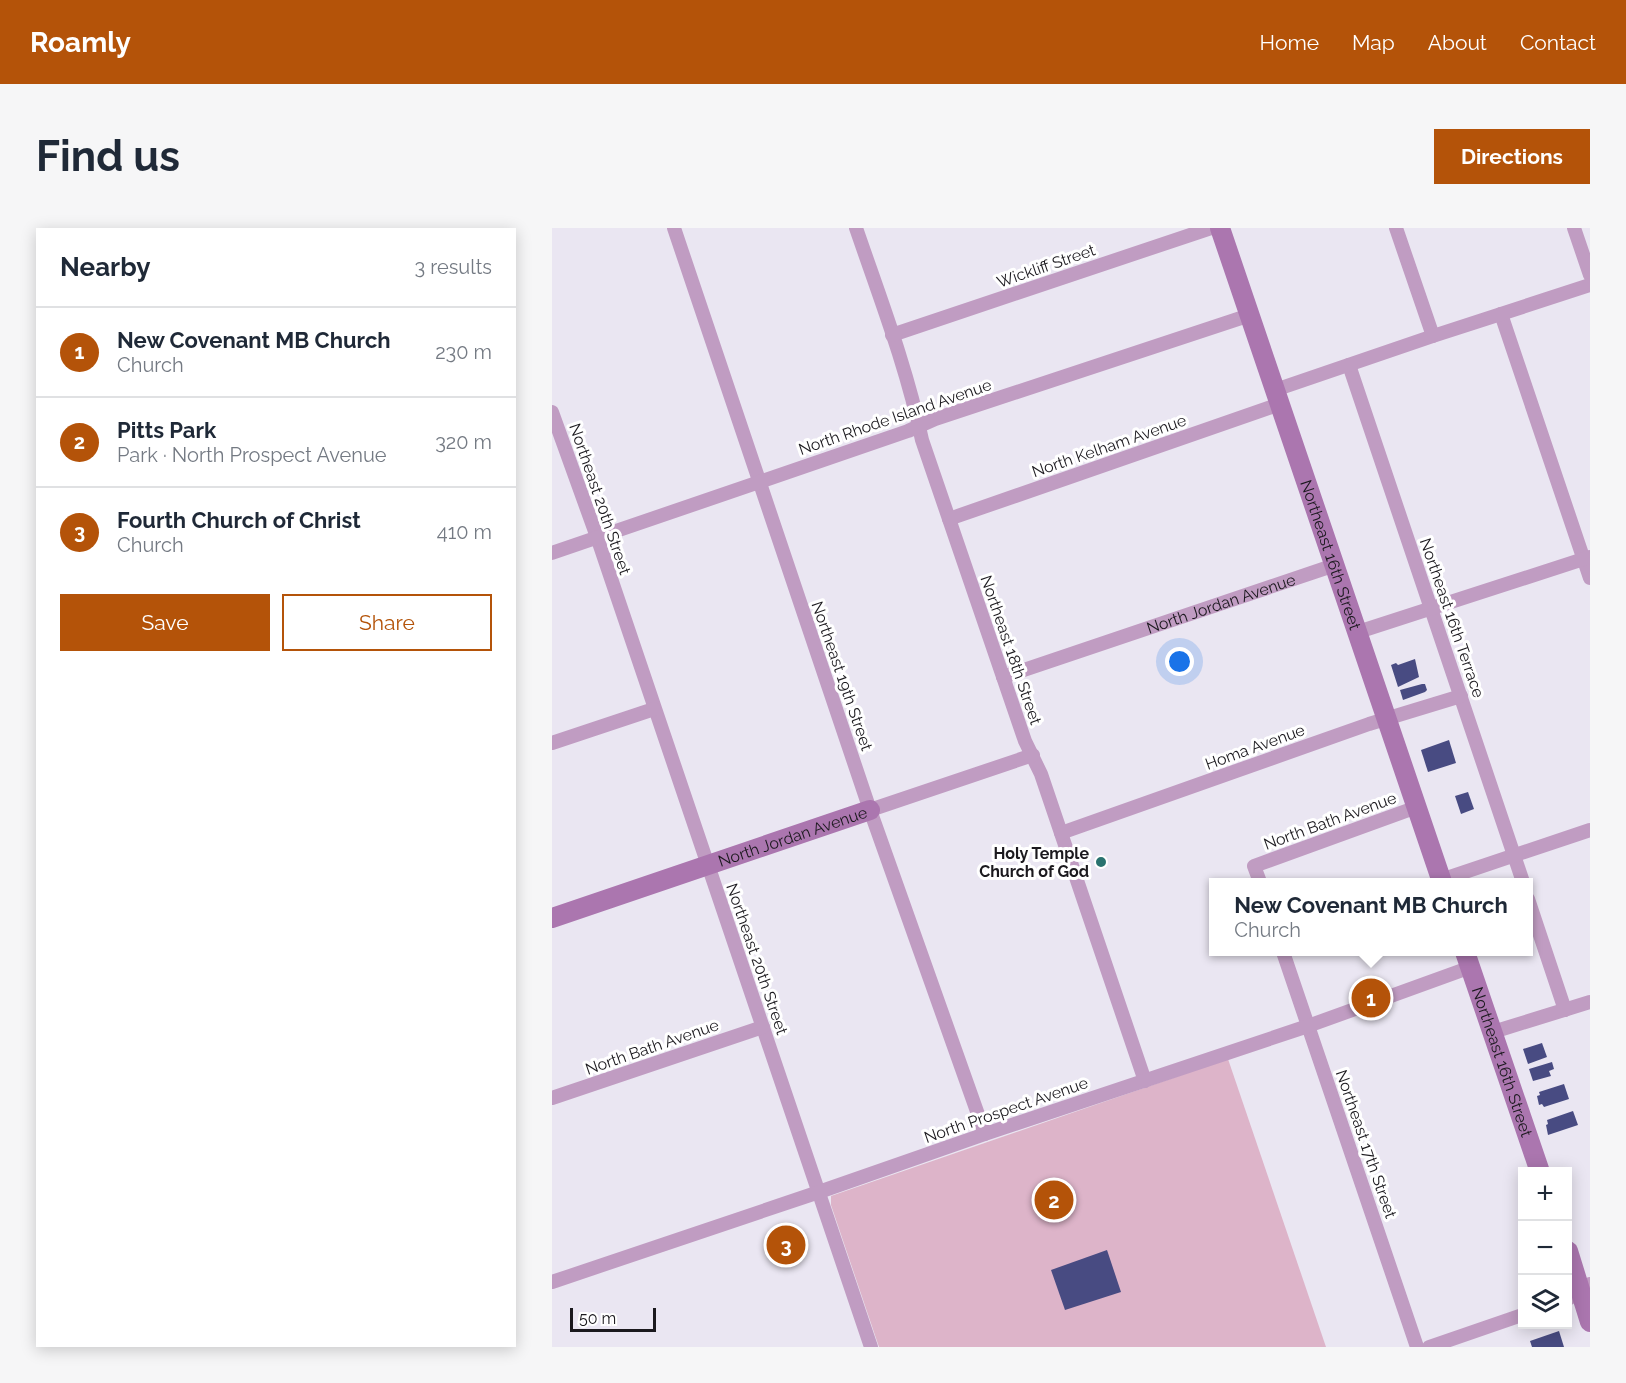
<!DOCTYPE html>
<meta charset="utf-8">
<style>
body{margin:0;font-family:Raleway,sans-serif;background:#f6f6f7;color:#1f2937}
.controls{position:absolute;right:18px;bottom:18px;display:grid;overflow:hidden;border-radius:0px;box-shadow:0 3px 15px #0003}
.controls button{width:54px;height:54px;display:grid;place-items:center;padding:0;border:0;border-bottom:2px solid #e0e1e3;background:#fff;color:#1f2937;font:30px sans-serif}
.scale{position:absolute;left:18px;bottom:15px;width:86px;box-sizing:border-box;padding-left:6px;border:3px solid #1b191e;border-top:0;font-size:16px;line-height:21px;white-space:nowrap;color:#1b191e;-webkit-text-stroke:4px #fff;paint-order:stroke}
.you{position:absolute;left:628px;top:434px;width:21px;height:21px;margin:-15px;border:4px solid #fff;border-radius:50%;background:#1a73e8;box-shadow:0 0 0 9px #1a73e833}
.badge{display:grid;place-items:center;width:39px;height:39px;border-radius:50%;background:#b45309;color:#fff;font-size:20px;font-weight:700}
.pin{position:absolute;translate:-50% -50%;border:3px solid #fff;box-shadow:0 2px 6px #0006}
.popup{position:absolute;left:657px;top:650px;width:324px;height:78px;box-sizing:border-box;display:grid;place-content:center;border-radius:0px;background:#fff;filter:drop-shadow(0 2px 4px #0005);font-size:20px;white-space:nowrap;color:#747a83}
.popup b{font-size:22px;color:#1f2937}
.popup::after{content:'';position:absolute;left:50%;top:100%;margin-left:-12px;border:12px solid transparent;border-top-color:#fff}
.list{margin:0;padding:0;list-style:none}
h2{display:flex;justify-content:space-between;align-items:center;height:78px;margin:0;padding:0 24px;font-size:26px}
h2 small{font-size:20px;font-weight:400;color:#747a83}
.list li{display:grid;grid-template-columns:39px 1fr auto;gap:18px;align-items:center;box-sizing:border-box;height:90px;padding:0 24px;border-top:2px solid #e0e1e3}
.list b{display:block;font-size:22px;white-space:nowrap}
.list p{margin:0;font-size:20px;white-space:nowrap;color:#747a83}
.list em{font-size:20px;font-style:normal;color:#747a83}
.actions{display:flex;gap:12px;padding:18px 24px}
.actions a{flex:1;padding:14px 0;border:2px solid #b45309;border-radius:0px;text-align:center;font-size:21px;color:#b45309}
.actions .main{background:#b45309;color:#fff}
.icon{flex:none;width:33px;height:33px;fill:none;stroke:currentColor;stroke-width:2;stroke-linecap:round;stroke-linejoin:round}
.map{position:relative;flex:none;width:1038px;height:1119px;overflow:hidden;border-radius:0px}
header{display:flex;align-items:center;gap:36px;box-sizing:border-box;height:84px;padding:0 30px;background:#b45309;color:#fff}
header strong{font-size:28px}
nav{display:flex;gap:33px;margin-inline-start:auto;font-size:21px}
.intro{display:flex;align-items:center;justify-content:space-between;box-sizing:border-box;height:144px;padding:0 36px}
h1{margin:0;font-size:42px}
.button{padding:15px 27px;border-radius:0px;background:#b45309;color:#fff;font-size:21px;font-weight:700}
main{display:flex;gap:36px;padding:0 36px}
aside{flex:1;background:#fff;border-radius:0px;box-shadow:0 3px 15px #0003}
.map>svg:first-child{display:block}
</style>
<header>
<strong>Roamly</strong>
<nav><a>Home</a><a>Map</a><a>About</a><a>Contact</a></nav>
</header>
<div class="intro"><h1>Find us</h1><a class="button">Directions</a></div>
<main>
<aside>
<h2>Nearby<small>3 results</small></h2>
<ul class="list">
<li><span class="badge">1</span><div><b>New Covenant MB Church</b><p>Church</p></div><em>230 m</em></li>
<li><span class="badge">2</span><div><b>Pitts Park</b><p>Park · North Prospect Avenue</p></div><em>320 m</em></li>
<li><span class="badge">3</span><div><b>Fourth Church of Christ</b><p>Church</p></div><em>410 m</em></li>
</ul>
<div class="actions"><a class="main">Save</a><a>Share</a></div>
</aside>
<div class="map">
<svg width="1038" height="1119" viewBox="0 0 1038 1119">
<rect width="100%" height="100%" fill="#eae6f2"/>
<!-- green -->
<path fill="#ddb4c9" d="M676,831L774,1119H327L279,977V968Z"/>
<!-- building -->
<g fill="#484b82">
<path d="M863,431L867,449L846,459L839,437L844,435L846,437Z"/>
<path d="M870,456H873L875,462L873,464L851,472L848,462Z"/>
<path d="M897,512L904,535L876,544L869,522Z"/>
<path d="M916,564L922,581L909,586L903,568Z"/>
<path d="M990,815L995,829L976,836L971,821Z"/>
<path d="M1000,834L1002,841L997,843L999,848L981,853L977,841Z"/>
<path d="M1012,856L1017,871L992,879L990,876L987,877L985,868L988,867L987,864Z"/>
<path d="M1021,883L1026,897L996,907L994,897L996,896L995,892Z"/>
<path d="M555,1022L569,1064L513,1082L499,1042Z"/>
<path d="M1007,1103L1012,1119H980L978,1113Z"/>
</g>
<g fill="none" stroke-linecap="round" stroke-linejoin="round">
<!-- street -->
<g stroke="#c09cc2" stroke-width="14">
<path d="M122,0L318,582L433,906"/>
<path d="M304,0C328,70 355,140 370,212L473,513L489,546L593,853"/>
<path d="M844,0L881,108"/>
<path d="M1022,0L1038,47"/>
<path d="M949,86L1038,350"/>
<path d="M340,107L659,0"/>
<path d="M797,137L971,654"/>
<path d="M723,162L881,108L1038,57"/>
<path d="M0,184L45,309L319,1119"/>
<path d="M397,291L728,176"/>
<path d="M0,325L356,203L383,191L698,87"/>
<path d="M806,404L1038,329"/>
<path id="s1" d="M451,449L783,337"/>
<path d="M0,515L102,481"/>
<path d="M318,582L481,527"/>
<path d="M509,605L817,496L909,468"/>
<path d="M889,652L1038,602"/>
<path d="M708,654L702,638L865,579"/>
<path d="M976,671L1013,782"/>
<path d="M731,724L865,1119"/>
<path d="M941,804L1038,774"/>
<path d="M0,870L211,799"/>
<path d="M0,1054L267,964L433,906L756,798L919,739"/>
<path d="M1016,1071L1038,1056"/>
<path d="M877,1119L970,1087"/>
</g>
<!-- secondary -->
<g stroke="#ab76af" stroke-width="20">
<path id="s2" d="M668,0L890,654"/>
<path id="s3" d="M0,690L318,582"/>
<path id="s4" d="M913,724L988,944"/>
<path d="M1016,1023L1038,1094"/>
</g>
</g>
<!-- markers -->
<circle fill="#29726f" stroke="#fff" stroke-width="2" cx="549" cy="634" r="6"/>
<g text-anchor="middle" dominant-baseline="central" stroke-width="6" stroke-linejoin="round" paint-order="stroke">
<!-- street labels -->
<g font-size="16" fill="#1b191e" stroke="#fff">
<text transform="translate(494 38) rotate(-19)">Wickliff Street</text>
<text transform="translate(343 189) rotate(-19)">North Rhode Island Avenue</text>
<text transform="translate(557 218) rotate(-19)">North Kelham Avenue</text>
<text transform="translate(48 271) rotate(71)">Northeast 20th Street</text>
<text stroke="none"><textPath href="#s2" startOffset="345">Northeast 16th Street</textPath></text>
<text stroke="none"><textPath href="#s1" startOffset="230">North Jordan Avenue</textPath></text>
<text transform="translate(900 390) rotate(71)">Northeast 16th Terrace</text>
<text transform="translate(459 422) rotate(71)">Northeast 18th Street</text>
<text transform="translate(290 448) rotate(71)">Northeast 19th Street</text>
<text transform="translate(703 519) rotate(-20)">Homa Avenue</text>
<text transform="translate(778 593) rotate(-20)">North Bath Avenue</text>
<text stroke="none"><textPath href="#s3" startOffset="254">North Jordan Avenue</textPath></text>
<text transform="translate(205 731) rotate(71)">Northeast 20th Street</text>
<text transform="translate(100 819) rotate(-19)">North Bath Avenue</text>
<text stroke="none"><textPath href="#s4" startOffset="116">Northeast 16th Street</textPath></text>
<text transform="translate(454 882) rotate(-19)">North Prospect Avenue</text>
<text transform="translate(814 916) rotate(71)">Northeast 17th Street</text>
</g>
<!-- poi labels -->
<g font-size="16" font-weight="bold" fill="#1b191e" stroke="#fff" text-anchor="end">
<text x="537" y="625">Holy Temple<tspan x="537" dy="18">Church of God</tspan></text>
</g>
</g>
</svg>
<div class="controls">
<button>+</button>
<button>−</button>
<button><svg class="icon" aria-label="layers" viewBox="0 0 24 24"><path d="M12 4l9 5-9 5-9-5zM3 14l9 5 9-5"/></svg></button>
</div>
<div class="scale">50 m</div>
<div class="you"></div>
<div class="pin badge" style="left:819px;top:770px">1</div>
<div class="popup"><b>New Covenant MB Church</b>Church</div>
<div class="pin badge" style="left:502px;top:972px">2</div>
<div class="pin badge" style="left:234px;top:1017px">3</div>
</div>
</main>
